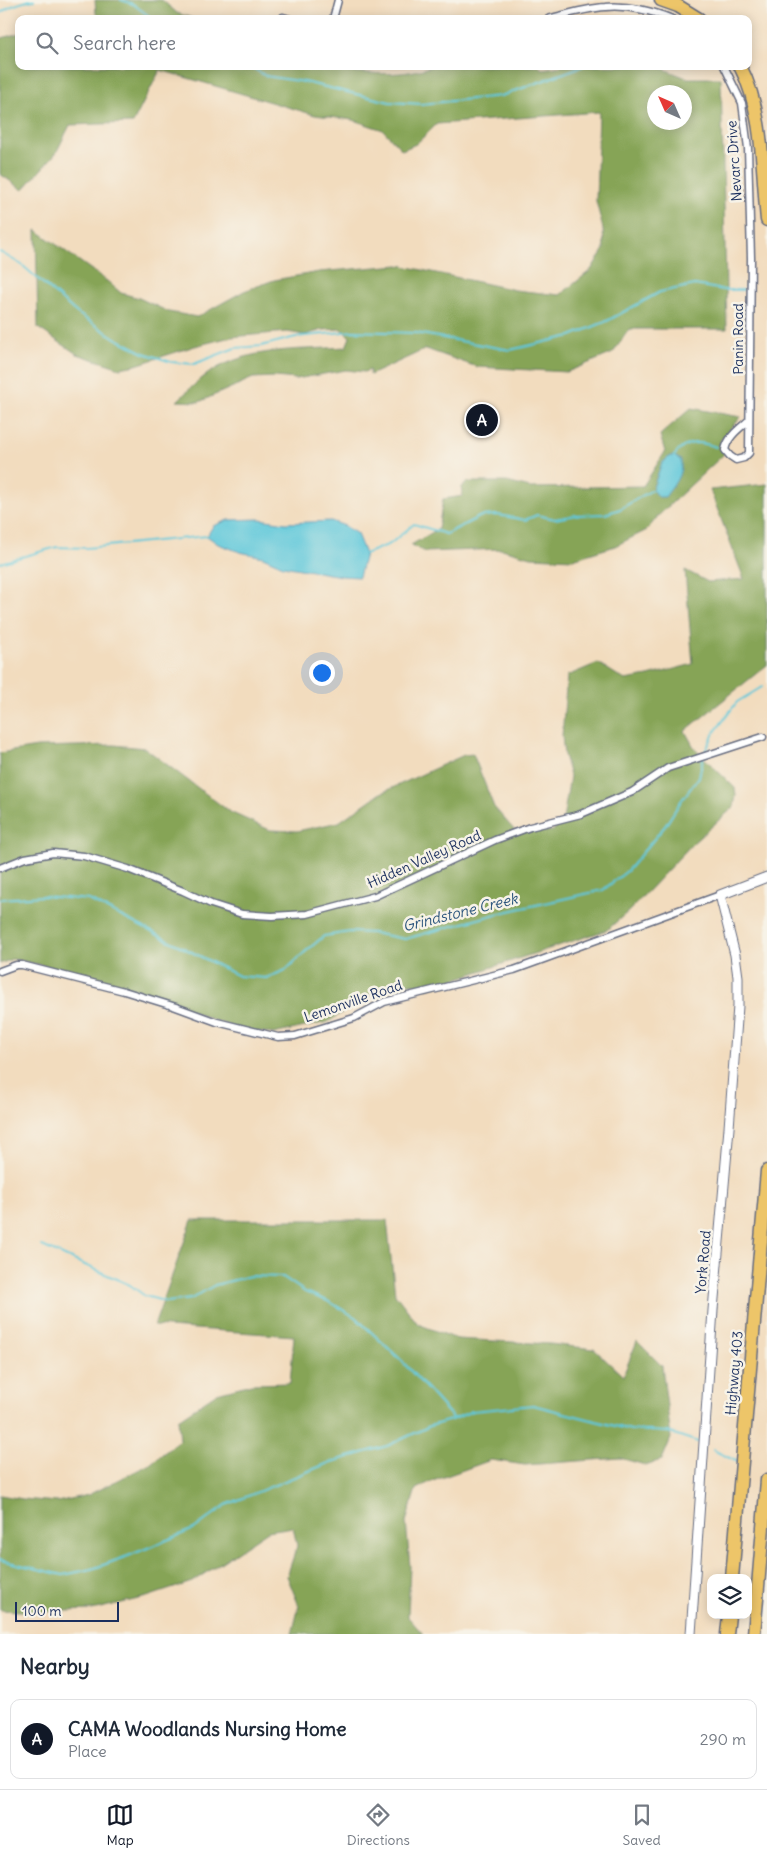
<!DOCTYPE html>
<style>
body{margin:0;font-family:Delius,sans-serif;background:#f2f2f3;color:#1f2937}
.controls{position:absolute;right:15px;bottom:15px;display:grid;overflow:hidden;border-radius:10px;box-shadow:0 2px 12px #0003}
.controls button{width:45px;height:45px;display:grid;place-items:center;padding:0;border:0;border-bottom:1px solid #e0e1e3;background:#fff;color:#1f2937;font:25px sans-serif}
.compass{position:absolute;left:647px;top:85px;width:45px;height:45px;border-radius:50%;background:#fff;box-shadow:0 2px 12px #0003;rotate:315deg}
.scale{position:absolute;left:15px;bottom:12px;width:104px;box-sizing:border-box;padding-left:5px;border:2px solid #1b2f5e;border-top:0;font-size:14px;line-height:18px;white-space:nowrap;color:#1b2f5e;-webkit-text-stroke:4px #f7f3e8;paint-order:stroke}
.you{position:absolute;left:321px;top:672px;width:18px;height:18px;margin:-12px;border:4px solid #fff;border-radius:50%;background:#1a73e8;box-shadow:0 0 0 8px #1a73e833}
.badge{display:grid;place-items:center;width:32px;height:32px;border-radius:50%;background:#111827;color:#fff;font-size:16px;font-weight:700}
.pin{position:absolute;translate:-50% -50%;border:2px solid #fff;box-shadow:0 1px 5px #0006}
.list{margin:0;padding:0;list-style:none}
h2{display:flex;justify-content:space-between;align-items:center;height:65px;margin:0;padding:0 20px;font-size:21px}
h2 small{font-size:16px;font-weight:400;color:#747a83}
.list li{display:grid;grid-template-columns:32px 1fr auto;gap:15px;align-items:center;box-sizing:border-box;height:80px;margin:0 10px 10px;padding:0 10px;border:1px solid #e0e1e3;border-radius:10px}
.list b{display:block;font-size:19px;white-space:nowrap}
.list p{margin:0;font-size:16px;white-space:nowrap;color:#747a83}
.list em{font-size:16px;font-style:normal;color:#747a83}
.icon{flex:none;width:28px;height:28px;fill:none;stroke:currentColor;stroke-width:2;stroke-linecap:round;stroke-linejoin:round}
.map{position:relative;flex:none;width:767px;height:1634px;overflow:hidden}
.search{position:absolute;background:#fff;box-shadow:0 2px 12px #0003;left:15px;right:15px;top:15px;height:55px;display:flex;align-items:center;gap:12px;box-sizing:border-box;padding:0 18px;border-radius:10px;color:#747a83;font-size:19px}
.sheet{height:155px;background:#fff}
nav{display:flex;justify-content:space-around;align-items:center;box-sizing:border-box;height:70px;border-top:1px solid #e0e1e3;background:#fff;font-size:14px;color:#747a83}
nav a{display:grid;justify-items:center;gap:2px}
nav .on{color:#111827}
.map>svg:first-child{display:block}
</style>
<div class="map">
<svg width="767" height="1634" viewBox="0 0 767 1634">
<rect width="100%" height="100%" fill="#f7f3e8"/>
<filter id="ink" filterUnits="userSpaceOnUse"><feTurbulence type="fractalNoise" baseFrequency=".02" numOctaves="2"/><feDisplacementMap in="SourceGraphic" scale="10" xChannelSelector="R" yChannelSelector="G"/><feConvolveMatrix kernelMatrix="1 2 1 2 8 2 1 2 1" color-interpolation-filters="sRGB"/></filter>
<filter id="wash" filterUnits="userSpaceOnUse"><feTurbulence type="fractalNoise" baseFrequency=".0096" numOctaves="4" result="noise"/><feDisplacementMap in="SourceGraphic" scale="20" xChannelSelector="R" yChannelSelector="G"/><feGaussianBlur stdDeviation="1.12" result="paint"/><feColorMatrix in="noise" values="0 0 0 0 0 0 0 0 0 0 0 0 0 0 0 0 0 1.4 0 .05"/><feComposite in="paint" operator="in"/></filter>
<g filter="url(#wash)">
<rect width="100%" height="100%" fill="#f2dcbe"/>
<!-- forest -->
<g fill="#86a456" stroke="#506a5a" fill-rule="evenodd">
<path d="M95,0H162L177,13L195,19H101L96,14Z"/>
<path d="M19,33V66H316L323,69C358,72 398,79 432,66H539L542,69L563,66H656L687,78H721L727,329H629L613,353L567,372L477,367L426,349L370,375V370L364,372L346,370L296,379L275,377L253,378L199,402L177,401C190,389 203,375 219,367C257,347 304,350 346,347L350,337L341,329L322,330L305,335L287,332L231,337L195,346L136,365L120,368L77,354L38,328L36,230L107,281L121,293L139,298L169,312L197,317L244,291L274,280L319,272L399,265L515,290L560,295L591,270L604,249L603,229L596,201L599,112L437,124L416,144L402,150L383,130L353,120L315,115L160,70L133,123L70,125L56,153L23,190L0,174V41L2,38ZM654,92H684V122H654Z"/>
<path d="M691,408L741,417L720,441L724,454L658,516L647,530L615,546L573,559L531,557L502,549L425,552L411,545L438,529L443,499L463,496L461,488L468,482H507L530,488L643,486L665,452L660,435Z"/>
<path d="M767,484V665L685,731L695,749L735,788L736,795L734,807L693,843L630,910L607,930L428,988L409,983L379,989L328,1022L273,1034L237,1029L162,1000L70,971L12,959L0,964V753L37,747L114,745L145,748L230,812L270,830L297,831L339,822L379,794L464,755L473,754L494,807L516,832L553,831L563,820L570,776L564,755L562,736L567,676L598,663L625,680L648,676L693,664L685,570L708,582L744,579L710,490Z"/>
<path d="M192,1220H387L395,1294L418,1324L457,1339L550,1344L594,1349L623,1376L637,1341L662,1366L671,1438L662,1460L645,1465L620,1458L525,1465L491,1460L430,1482L416,1489L406,1522L410,1566L408,1617L423,1634H292L299,1606L287,1576L297,1546L293,1527L268,1531L192,1582L147,1597L92,1610L39,1612L0,1610V1495L23,1499L57,1502L88,1495L150,1464L180,1440L178,1419L217,1393L251,1384L290,1383L294,1336L154,1326Z"/>
</g>
<!-- water -->
<g fill="#5ec8da" stroke="#3c7c9c">
<path d="M670,456H674L681,460C683,475 673,486 665,497H658L652,490L662,463Z"/>
<path d="M260,519L286,523L331,521L345,526L357,534L365,554L359,577L341,576L283,566L263,557L240,552L218,544L207,536L213,526L228,520Z"/>
</g>
<g fill="none" stroke-linecap="round" stroke-linejoin="round">
<!-- stream -->
<g stroke="#5ec8da" stroke-width="2">
<path d="M121,0L133,4L153,19"/>
<path d="M0,14C9,5 22,2 34,0"/>
<path d="M249,66L266,76L304,82L390,102L422,104L501,96L583,66"/>
<path d="M0,252L22,265L77,313L115,338L144,353L171,362L194,364L235,348L261,346L296,337L353,331L416,333L510,350L571,336L607,321L660,292L695,285L724,290H743"/>
<path d="M674,456C686,440 699,441 716,447"/>
<path d="M365,554L390,544L414,524L446,534L481,516L498,515L525,520L537,515L555,519L576,515L605,514L620,509L652,490"/>
<path d="M0,563L57,547L87,548L207,536"/>
<path d="M0,899L43,896L89,900L239,976L266,978L286,970L305,952L324,936L350,932L373,933L405,939L500,913L603,890L627,871L665,826L681,801L699,777L704,754L714,733L737,702L762,687"/>
<path d="M42,1246L130,1285L145,1296L167,1302L191,1299L215,1285L250,1276L283,1277L305,1292L330,1302L355,1317L400,1359L454,1419"/>
<path d="M713,1450L738,1462"/>
<path d="M0,1560L63,1575L92,1569L128,1556L194,1529L226,1505L331,1462L387,1446L430,1426L454,1419L472,1411L533,1405L631,1430L668,1432L698,1442"/>
</g>
</g>
</g>
<g filter="url(#ink)">
<g fill="none" stroke-linecap="round" stroke-linejoin="round">
<defs>
<g id="minor">
<path d="M283,17L290,19"/>
<path d="M333,19L338,0"/>
<path d="M548,19C567,14 587,8 606,7C627,5 653,11 672,19"/>
<path d="M724,66L742,103L748,148L751,258L749,453L744,458L736,460L730,456L725,450C728,436 739,429 749,420"/>
<path d="M0,868L25,858L53,853L84,856L128,869L183,891L211,904L242,914L272,916L307,914L375,896L495,840L530,827L581,814L632,792L668,768L763,737"/>
<path d="M0,971L16,965H22L124,991L176,1007L217,1022L278,1037L295,1036L354,1018L384,1002L514,970L720,895"/>
</g>
<path id="tertiary" d="M691,1634L713,1310L729,1128L738,1006V977L735,955L720,895L767,877"/>
<g id="motorway">
<path d="M661,0L678,6L699,19"/>
<path d="M740,66C764,111 762,171 767,220"/>
<path d="M732,1578L767,1171"/>
<path d="M727,1634L729,1615"/>
<path d="M754,1634L767,1480"/>
</g>
</defs>
<!-- minor casing -->
<use href="#minor" stroke="#666c80" stroke-width="9"/>
<!-- tertiary casing -->
<use href="#tertiary" stroke="#666c80" stroke-width="11"/>
<!-- motorway casing -->
<use href="#motorway" stroke="#666c80" stroke-width="15"/>
<!-- minor -->
<use href="#minor" stroke="#fff" stroke-width="6"/>
<!-- tertiary -->
<use href="#tertiary" stroke="#fff" stroke-width="9"/>
<!-- motorway -->
<use href="#motorway" stroke="#edc569" stroke-width="12"/>
</g>
</g>
<g text-anchor="middle" dominant-baseline="central" stroke-width="5" stroke-linejoin="round" paint-order="stroke">
<!-- street labels -->
<g font-size="14" fill="#1b2f5e" stroke="#f7f3e8">
<text transform="translate(734 161) rotate(-94)">Nevarc Drive</text>
<text transform="translate(738 339) rotate(-90)">Panin Road</text>
<text transform="translate(424 859) rotate(-24)">Hidden Valley Road</text>
<text transform="translate(353 1001) rotate(-19)">Lemonville Road</text>
<text transform="translate(703 1262) rotate(-85)">York Road</text>
<text transform="translate(734 1373) rotate(-85)">Highway 403</text>
</g>
<!-- water labels -->
<g font-size="15" font-style="italic" fill="#2c557d" stroke="#f7f3e8">
<text transform="translate(460 912) rotate(-14)">Grindstone Creek</text>
</g>
</g>
</svg>
<div class="controls">
<button><svg class="icon" aria-label="layers" viewBox="0 0 24 24"><path d="M12 4l9 5-9 5-9-5zM3 14l9 5 9-5"/></svg></button>
</div>
<svg class="compass" viewBox="-18 -18 36 36"><path d="M0-13l5 13h-10z" fill="#e53935"/><path d="M0 13l5-13h-10z" fill="#747a83"/></svg>
<div class="scale">100 m</div>
<div class="you"></div>
<div class="pin badge" style="left:482px;top:420px">A</div>
<div class="search"><svg class="icon" aria-label="search" viewBox="0 0 24 24"><circle cx="10" cy="10" r="6"/><path d="M15 15l6 6"/></svg>Search here</div>
</div>
<section class="sheet">
<h2>Nearby<small></small></h2>
<ul class="list">
<li><span class="badge">A</span><div><b>CAMA Woodlands Nursing Home</b><p>Place</p></div><em>290 m</em></li>
</ul>
</section>
<nav>
<a class="on"><svg class="icon" aria-label="map" viewBox="0 0 24 24"><path d="M3 6l6-2 6 2 6-2v14l-6 2-6-2-6 2zM9 4v14M15 6v14"/></svg>Map</a>
<a><svg class="icon" aria-label="directions" viewBox="0 0 24 24"><path d="M12 3l9 9-9 9-9-9zM9 14v-3h6M13 9l2 2-2 2"/></svg>Directions</a>
<a><svg class="icon" aria-label="saved" viewBox="0 0 24 24"><path d="M7 4h10v16l-5-4-5 4z"/></svg>Saved</a>
</nav>
